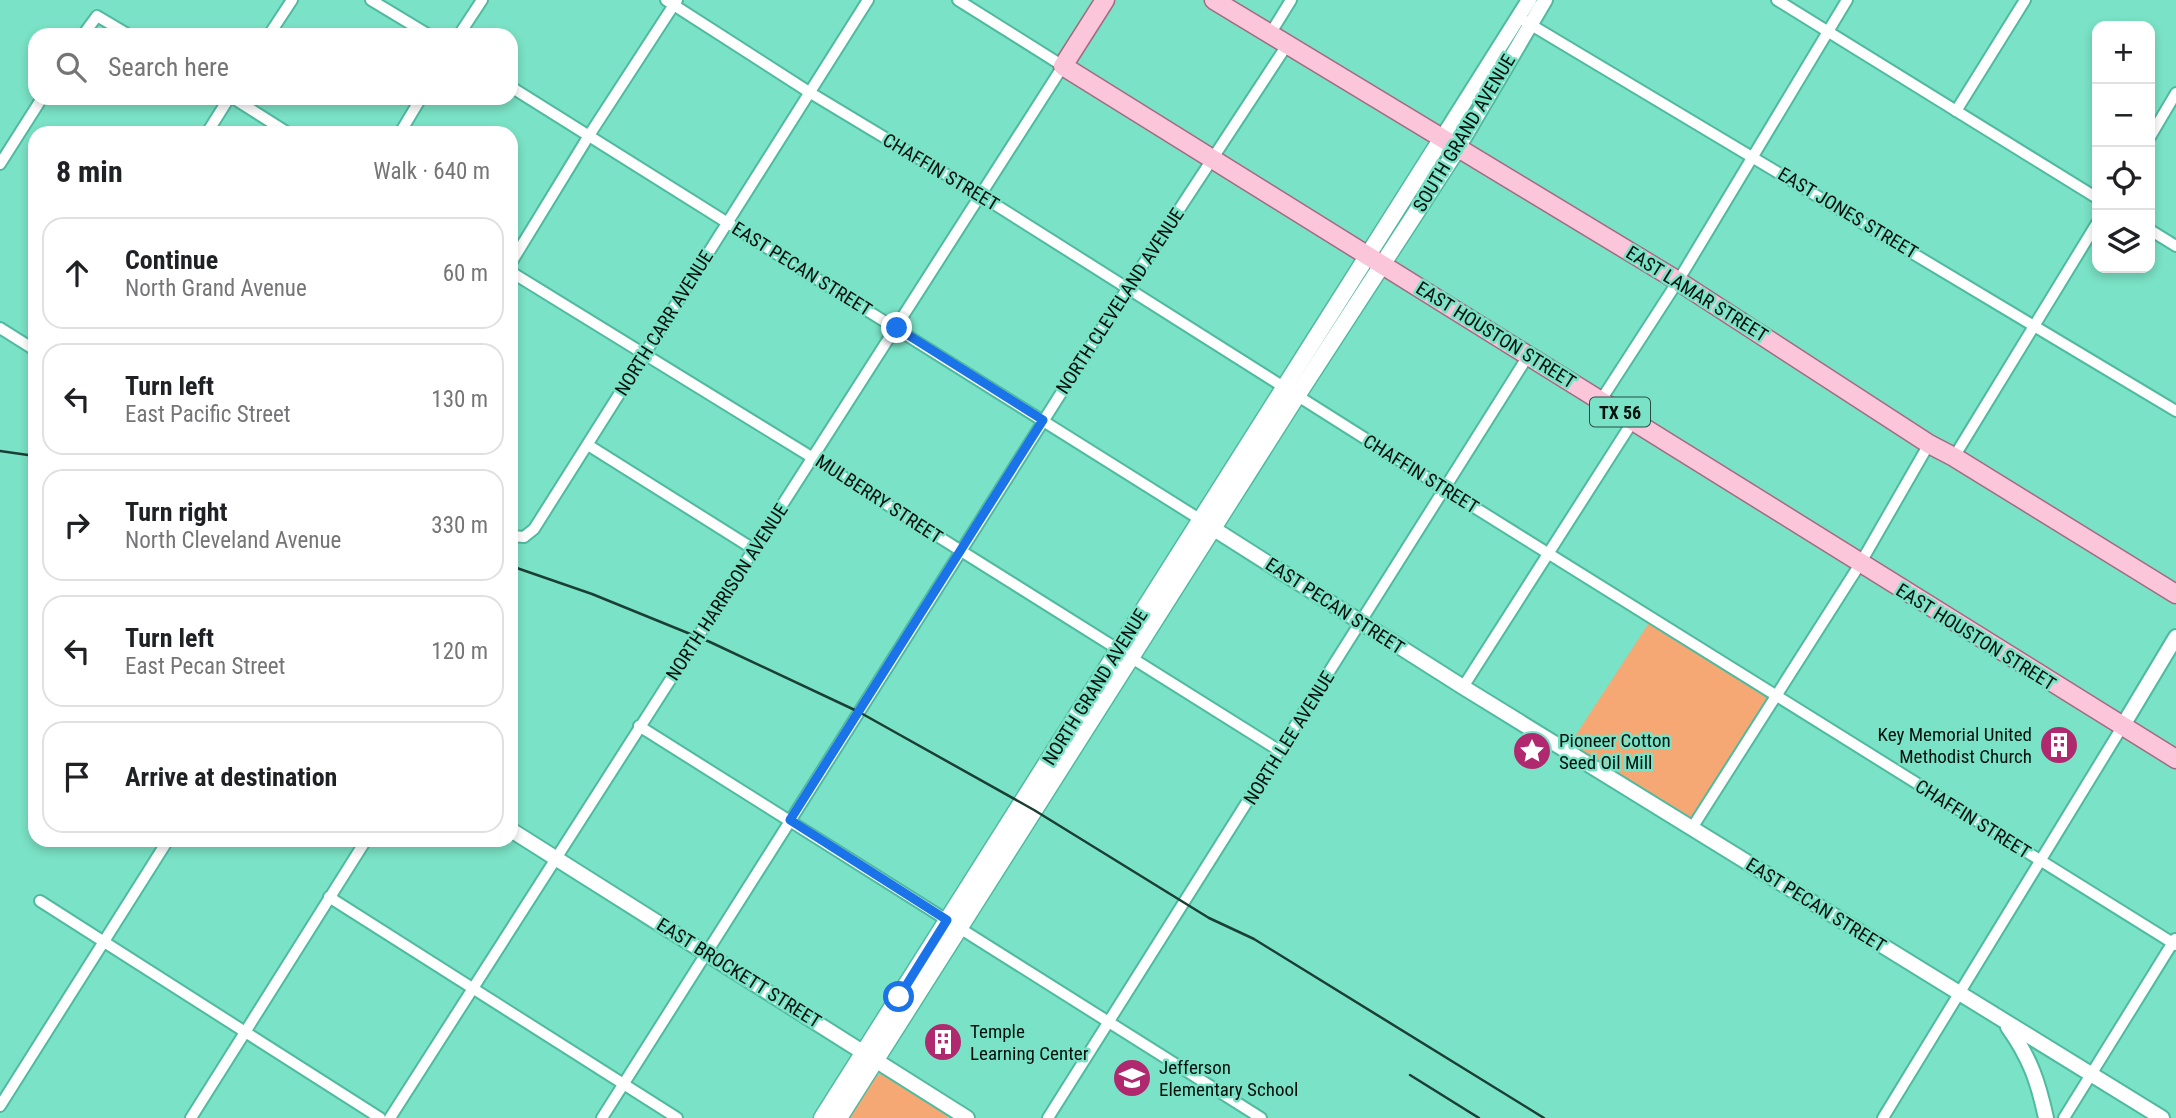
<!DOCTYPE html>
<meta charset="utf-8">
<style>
body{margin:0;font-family:"Roboto Condensed",sans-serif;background:#f2f2f2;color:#202124}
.controls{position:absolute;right:21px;top:21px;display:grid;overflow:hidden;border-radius:14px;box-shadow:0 4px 10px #0003}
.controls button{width:63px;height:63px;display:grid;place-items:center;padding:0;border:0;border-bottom:2px solid #e0e0e0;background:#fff;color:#202124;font:35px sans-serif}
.stop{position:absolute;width:21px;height:21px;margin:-16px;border:5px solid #1a73e8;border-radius:50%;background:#fff}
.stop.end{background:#1a73e8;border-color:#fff;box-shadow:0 2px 7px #0008}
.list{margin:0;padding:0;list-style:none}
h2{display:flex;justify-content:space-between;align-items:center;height:91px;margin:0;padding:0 28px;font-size:30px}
h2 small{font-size:23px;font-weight:400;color:#757577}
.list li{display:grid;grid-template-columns:46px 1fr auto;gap:21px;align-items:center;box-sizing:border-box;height:112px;margin:0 14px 14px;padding:0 14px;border:2px solid #e0e0e0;border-radius:21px}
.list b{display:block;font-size:26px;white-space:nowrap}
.list p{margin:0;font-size:23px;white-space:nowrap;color:#757577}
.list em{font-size:23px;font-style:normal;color:#757577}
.icon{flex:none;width:38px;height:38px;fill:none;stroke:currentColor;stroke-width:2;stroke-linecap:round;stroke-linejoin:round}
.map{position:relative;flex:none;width:2176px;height:1118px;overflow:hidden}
.search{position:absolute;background:#fff;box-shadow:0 4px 10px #0003;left:28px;top:28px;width:490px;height:77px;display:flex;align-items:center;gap:18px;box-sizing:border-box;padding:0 24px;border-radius:21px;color:#757577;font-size:26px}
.panel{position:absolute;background:#fff;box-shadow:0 4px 10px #0003;left:28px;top:126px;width:490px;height:721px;border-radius:21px}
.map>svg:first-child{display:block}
</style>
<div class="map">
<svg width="2176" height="1118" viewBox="0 0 2176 1118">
<rect width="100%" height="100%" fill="#7ae2c6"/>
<!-- green -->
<g fill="#f5a873">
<path d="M1649,623L1769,698L1692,820L1570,744Z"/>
<path d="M881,1074L947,1115L948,1118H847L874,1077Z"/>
</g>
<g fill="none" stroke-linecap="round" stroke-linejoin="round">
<defs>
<g id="minor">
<path d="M371,0L429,35"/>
<path d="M666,0L809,92L980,195L1445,489L2176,945"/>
<path d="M1777,0L2097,198"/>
<path d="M1518,17L2176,411"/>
<path d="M1270,34L1291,0"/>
<path d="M83,35L97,16L129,35"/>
<path d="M269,35L292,0"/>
<path d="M459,35L482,0"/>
<path d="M511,87L1201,520"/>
<path d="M233,98L288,133"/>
<path d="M1956,111L2025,0"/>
<path d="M207,133L229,98"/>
<path d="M400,133L421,98"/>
<path d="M2150,137L2176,93"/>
<path d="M0,164L42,98"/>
<path d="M2150,230L2176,246"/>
<path d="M511,263L588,137L677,0"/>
<path d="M511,272L813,458L1280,751"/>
<path d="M0,328L35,350"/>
<path d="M1601,400L1678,281L1847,0"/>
<path d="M588,445L755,550"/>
<path d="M1954,457L2097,223"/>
<path d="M511,536L524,537L534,529L868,0"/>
<path d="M1463,687L1633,421"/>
<path d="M639,726L1261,1118"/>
<path d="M1692,828L1860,564L1929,444"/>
<path d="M329,897L677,1118"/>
<path d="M40,901L380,1118"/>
<path d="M0,1106L168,840"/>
<path d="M191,1118L366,840"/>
<path d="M390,1118L1063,66L958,0"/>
<path d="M602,1118L1127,289L1287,45"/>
<path d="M1048,1118L1528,356"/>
<path d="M1883,1118L2122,727"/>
<path d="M2064,1118L2175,939"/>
</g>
<g id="tertiary">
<path d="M1442,138L1529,0"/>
<path d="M1458,148L1545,0"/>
<path d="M1203,522L1463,687L2162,1118"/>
<path d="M2122,727L2176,637"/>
<path d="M511,830L967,1118"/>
<path d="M2008,1027C2030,1058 2038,1081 2046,1118"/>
</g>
<g id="secondary">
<path d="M822,1118L1442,138"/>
<path d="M839,1118L1297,396L1458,148"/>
</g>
<g id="primary">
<path d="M1105,0L1063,66L2176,759"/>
<path d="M1214,0L1678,281L1929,444L1954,457L2176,594"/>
</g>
</defs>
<!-- minor casing -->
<use href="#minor" stroke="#50baa0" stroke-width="14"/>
<!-- tertiary casing -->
<use href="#tertiary" stroke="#50baa0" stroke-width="18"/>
<!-- secondary casing -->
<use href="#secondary" stroke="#50baa0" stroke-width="19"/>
<!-- primary casing -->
<use href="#primary" stroke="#a16c82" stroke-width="21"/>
<!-- minor -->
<use href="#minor" stroke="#fff" stroke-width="10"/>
<!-- tertiary -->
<use href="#tertiary" stroke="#fff" stroke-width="14"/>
<!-- secondary -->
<use href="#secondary" stroke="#fff" stroke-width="16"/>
<!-- primary -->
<use href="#primary" stroke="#fbc5da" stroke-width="18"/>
<!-- rail -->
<g stroke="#1b3f35" stroke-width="2.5">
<path d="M0,451L35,456"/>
<path d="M511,566L592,594L710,642L859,712L1034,810L1209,918L1254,939L1544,1118"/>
<path d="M1410,1075L1479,1118"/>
</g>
</g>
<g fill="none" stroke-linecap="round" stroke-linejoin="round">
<!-- route -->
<path stroke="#1a73e8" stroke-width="9" d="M897,328L1043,420L790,820L947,920L899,997"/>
</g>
<!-- icons -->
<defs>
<symbol id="building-disc" viewBox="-11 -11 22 22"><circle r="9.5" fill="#b0296e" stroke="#7ae2c6"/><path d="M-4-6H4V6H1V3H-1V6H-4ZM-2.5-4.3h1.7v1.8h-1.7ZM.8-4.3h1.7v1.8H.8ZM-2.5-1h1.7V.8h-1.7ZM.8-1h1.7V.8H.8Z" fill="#fff"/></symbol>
<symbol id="sight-disc" viewBox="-11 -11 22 22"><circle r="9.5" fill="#b0296e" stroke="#7ae2c6"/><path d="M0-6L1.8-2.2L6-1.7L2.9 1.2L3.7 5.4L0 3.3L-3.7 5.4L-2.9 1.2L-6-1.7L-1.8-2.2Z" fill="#fff"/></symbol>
<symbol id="school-disc" viewBox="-11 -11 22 22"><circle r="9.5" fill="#b0296e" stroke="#7ae2c6"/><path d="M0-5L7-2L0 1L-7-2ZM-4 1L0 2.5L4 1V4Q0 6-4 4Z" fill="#fff"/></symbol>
</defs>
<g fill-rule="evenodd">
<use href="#building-disc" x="2037" y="723" width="44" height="44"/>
<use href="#sight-disc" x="1510" y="729" width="44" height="44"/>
<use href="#building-disc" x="921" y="1020" width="44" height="44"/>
<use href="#school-disc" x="1110" y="1056" width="44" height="44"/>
</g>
<g text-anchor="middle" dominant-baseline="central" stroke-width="5" stroke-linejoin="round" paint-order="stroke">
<!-- shield labels -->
<rect fill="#7ae2c6" stroke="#254f43" stroke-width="2" x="1590" y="397.5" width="60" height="29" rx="5"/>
<g font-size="18" font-weight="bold" fill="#00100b">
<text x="1620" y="412">TX 56</text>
</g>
<!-- street labels -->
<g font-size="19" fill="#00100b" stroke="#7ae2c6">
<text transform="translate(1464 133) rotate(-59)">SOUTH GRAND AVENUE</text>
<text transform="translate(941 172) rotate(31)">CHAFFIN STREET</text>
<text transform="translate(1848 213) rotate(31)">EAST JONES STREET</text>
<text transform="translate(802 269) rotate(32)">EAST PECAN STREET</text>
<text transform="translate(1697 294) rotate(32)">EAST LAMAR STREET</text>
<text transform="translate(1120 301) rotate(-57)">NORTH CLEVELAND AVENUE</text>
<text transform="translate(664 323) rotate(-58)">NORTH CARR AVENUE</text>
<text transform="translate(1496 335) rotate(32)">EAST HOUSTON STREET</text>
<text transform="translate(1421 474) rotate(32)">CHAFFIN STREET</text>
<text transform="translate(879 499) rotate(33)">MULBERRY STREET</text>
<text transform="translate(727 592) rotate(-57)">NORTH HARRISON AVENUE</text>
<text transform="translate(1335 606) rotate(33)">EAST PECAN STREET</text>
<text transform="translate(1976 637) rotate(32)">EAST HOUSTON STREET</text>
<text transform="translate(1095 687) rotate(-58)">NORTH GRAND AVENUE</text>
<text transform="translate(1289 738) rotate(-58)">NORTH LEE AVENUE</text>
<text transform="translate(1973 819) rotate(32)">CHAFFIN STREET</text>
<text transform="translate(1816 905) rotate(32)">EAST PECAN STREET</text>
<text transform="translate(739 973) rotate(32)">EAST BROCKETT STREET</text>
</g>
<!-- poi labels -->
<g font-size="19" fill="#00100b" stroke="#7ae2c6" text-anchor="start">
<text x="2032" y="734" text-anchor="end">Key Memorial United<tspan x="2032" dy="22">Methodist Church</tspan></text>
<text x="1559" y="740">Pioneer Cotton<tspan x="1559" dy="22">Seed Oil Mill</tspan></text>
<text x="970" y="1031">Temple<tspan x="970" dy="22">Learning Center</tspan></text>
<text x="1159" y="1067">Jefferson<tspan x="1159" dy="22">Elementary School</tspan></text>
</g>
</g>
</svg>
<div class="controls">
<button>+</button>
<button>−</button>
<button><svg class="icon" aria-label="locate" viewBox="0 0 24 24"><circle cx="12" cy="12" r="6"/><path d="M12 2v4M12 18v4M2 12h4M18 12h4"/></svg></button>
<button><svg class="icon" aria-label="layers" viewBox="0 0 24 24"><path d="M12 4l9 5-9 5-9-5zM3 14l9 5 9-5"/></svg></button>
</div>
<div class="stop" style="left:899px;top:997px"></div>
<div class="stop end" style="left:897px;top:328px"></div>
<div class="search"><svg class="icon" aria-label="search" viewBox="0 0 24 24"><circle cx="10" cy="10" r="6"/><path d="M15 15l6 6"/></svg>Search here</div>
<section class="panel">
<h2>8 min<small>Walk · 640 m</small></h2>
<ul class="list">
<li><svg class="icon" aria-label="ahead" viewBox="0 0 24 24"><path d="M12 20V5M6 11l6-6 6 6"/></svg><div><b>Continue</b><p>North Grand Avenue</p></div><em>60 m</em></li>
<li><svg class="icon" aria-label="left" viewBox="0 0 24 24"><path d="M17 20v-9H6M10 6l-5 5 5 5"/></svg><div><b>Turn left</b><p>East Pacific Street</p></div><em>130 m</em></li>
<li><svg class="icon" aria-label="right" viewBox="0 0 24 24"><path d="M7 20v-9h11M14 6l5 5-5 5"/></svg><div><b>Turn right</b><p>North Cleveland Avenue</p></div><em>330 m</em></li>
<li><svg class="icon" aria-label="left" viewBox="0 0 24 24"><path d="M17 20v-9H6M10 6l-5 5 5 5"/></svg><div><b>Turn left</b><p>East Pecan Street</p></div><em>120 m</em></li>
<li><svg class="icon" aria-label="arrive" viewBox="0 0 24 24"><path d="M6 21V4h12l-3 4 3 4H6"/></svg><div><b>Arrive at destination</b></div></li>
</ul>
</section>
</div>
